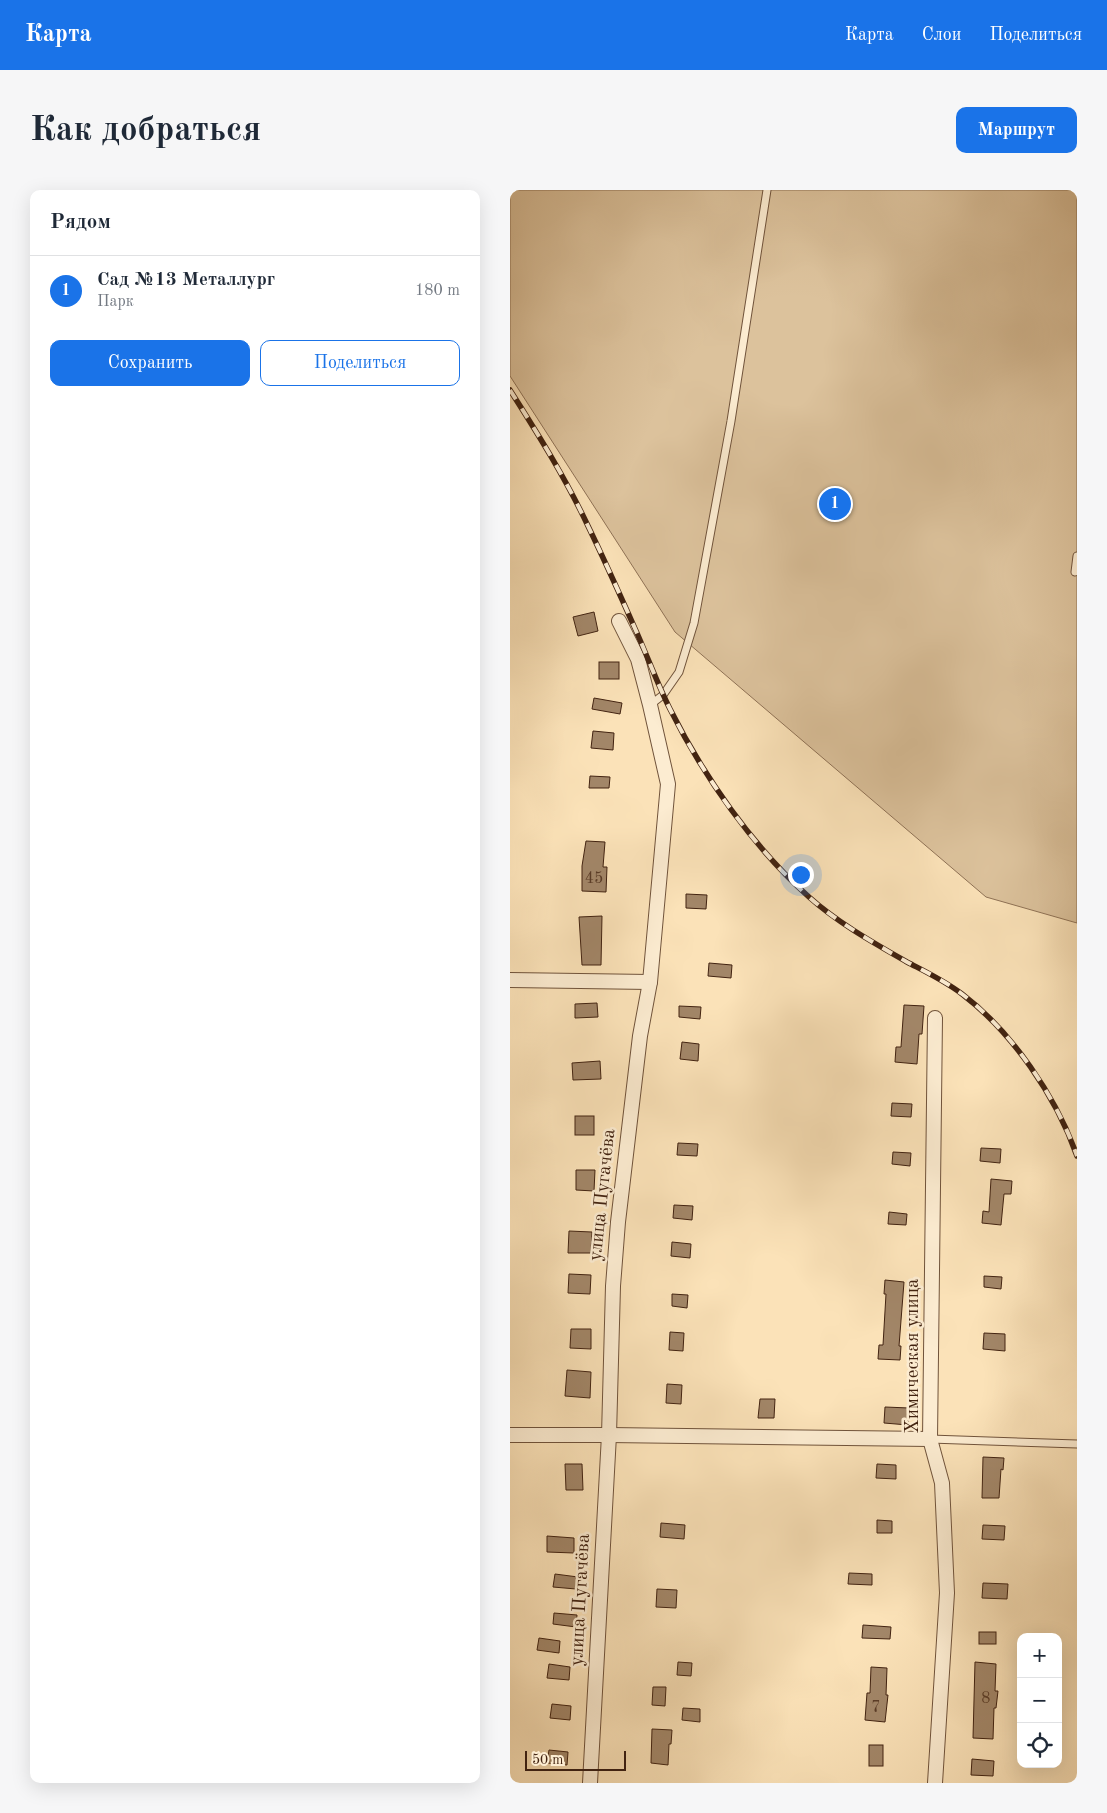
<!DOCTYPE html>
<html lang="ru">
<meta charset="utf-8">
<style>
body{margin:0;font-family:"Old Standard TT",serif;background:#f6f6f7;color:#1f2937}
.controls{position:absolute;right:15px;bottom:15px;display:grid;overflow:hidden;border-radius:10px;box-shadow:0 5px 20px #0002}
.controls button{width:45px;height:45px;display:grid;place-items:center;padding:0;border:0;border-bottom:1px solid #e0e1e3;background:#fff;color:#1f2937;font:25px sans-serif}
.scale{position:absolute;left:15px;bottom:12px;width:101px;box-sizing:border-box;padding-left:5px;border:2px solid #422311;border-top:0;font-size:14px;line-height:18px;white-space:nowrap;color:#422311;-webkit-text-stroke:4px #fcecd1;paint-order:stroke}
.you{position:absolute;left:290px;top:684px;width:18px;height:18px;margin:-12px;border:4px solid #fff;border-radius:50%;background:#1a73e8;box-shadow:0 0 0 8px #1a73e833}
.badge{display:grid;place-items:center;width:32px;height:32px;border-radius:50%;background:#1a73e8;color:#fff;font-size:16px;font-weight:700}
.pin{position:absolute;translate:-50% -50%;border:2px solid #fff;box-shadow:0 1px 5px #0006}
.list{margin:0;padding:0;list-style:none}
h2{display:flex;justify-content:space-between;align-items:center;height:65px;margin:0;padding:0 20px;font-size:21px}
h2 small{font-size:16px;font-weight:400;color:#747a83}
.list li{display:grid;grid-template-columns:32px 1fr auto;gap:15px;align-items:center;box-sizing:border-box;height:70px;padding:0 20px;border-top:1px solid #e0e1e3}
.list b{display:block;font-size:19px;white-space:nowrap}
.list p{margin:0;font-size:16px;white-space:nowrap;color:#747a83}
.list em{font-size:16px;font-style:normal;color:#747a83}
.actions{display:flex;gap:10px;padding:15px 20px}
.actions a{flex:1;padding:11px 0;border:1px solid #1a73e8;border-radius:10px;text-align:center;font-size:18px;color:#1a73e8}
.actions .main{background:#1a73e8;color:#fff}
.icon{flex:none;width:28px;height:28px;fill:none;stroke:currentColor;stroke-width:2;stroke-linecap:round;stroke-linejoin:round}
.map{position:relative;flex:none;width:567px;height:1593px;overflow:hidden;border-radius:10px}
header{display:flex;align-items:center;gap:30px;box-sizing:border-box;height:70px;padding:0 25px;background:#1a73e8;color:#fff}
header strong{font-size:24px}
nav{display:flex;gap:28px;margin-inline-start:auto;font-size:18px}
.intro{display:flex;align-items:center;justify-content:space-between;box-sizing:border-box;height:120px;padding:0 30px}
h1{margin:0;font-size:35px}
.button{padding:12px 22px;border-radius:10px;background:#1a73e8;color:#fff;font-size:18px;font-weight:700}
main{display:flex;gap:30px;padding:0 30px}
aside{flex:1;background:#fff;border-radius:10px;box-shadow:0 5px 20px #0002}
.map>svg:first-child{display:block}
</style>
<header>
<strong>Карта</strong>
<nav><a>Карта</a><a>Слои</a><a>Поделиться</a></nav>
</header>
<div class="intro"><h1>Как добраться</h1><a class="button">Маршрут</a></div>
<main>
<aside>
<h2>Рядом<small></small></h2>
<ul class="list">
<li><span class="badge">1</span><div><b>Сад №13 Металлург</b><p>Парк</p></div><em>180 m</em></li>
</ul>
<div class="actions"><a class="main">Сохранить</a><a>Поделиться</a></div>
</aside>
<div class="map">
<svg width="567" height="1593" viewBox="0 0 567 1593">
<rect width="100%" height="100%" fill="#fbe2b8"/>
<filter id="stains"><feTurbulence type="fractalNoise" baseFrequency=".004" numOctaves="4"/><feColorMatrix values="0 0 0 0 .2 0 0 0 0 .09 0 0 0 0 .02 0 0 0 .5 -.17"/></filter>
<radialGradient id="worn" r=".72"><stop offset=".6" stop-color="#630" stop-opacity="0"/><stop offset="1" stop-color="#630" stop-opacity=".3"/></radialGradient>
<!-- green -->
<path fill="#dcc29c" stroke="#8f7256" d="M0,0H567V733L476,707L165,442L0,186Z"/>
<!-- building -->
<g fill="#a28668" stroke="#422311">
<path d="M84,422L88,441L68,446L63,427Z"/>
<rect x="89" y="472" width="20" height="17"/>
<path d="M84,508L112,513L110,524L82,519Z"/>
<path d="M83,541L104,543L103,560L81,558Z"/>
<path d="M80,586L100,587L99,598H79Z"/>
<path d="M76,651L95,652L93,677H97L96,702L72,701V676Z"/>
<path d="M176,704L197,705L196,719L176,718Z"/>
<path d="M92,726L91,775H72L69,727Z"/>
<path d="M199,773L222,775L221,788L198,786Z"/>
<path d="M87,813L88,827L65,828V814Z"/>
<path d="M394,815L414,816L412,844H409L407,874L385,872L386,857H391Z"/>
<path d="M169,816L191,817L190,829L169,827Z"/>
<path d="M172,852L189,854L188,871L170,869Z"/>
<path d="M90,871L91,889L63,890L62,873Z"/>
<path d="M382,913L402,914L401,927L381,926Z"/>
<rect x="65" y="926" width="19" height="19"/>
<path d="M168,953L188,954L187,966L167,965Z"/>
<path d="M471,958L491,959L490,973L470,971Z"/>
<path d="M383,962L401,963L400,976L382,974Z"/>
<path d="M66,980H85L84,1001L66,1000Z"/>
<path d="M481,989L502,991L501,1004H494L491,1035L472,1033L473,1021L479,1022Z"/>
<path d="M164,1015L183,1016L182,1030L163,1028Z"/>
<path d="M379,1022L397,1024L396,1035L378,1034Z"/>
<path d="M59,1041L82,1042L81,1063H58Z"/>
<path d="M162,1052L181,1054L180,1068L161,1066Z"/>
<path d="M59,1084L81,1085L80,1104L58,1103Z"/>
<path d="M474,1086L492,1087L491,1099L474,1097Z"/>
<path d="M375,1090L394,1092L389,1156H391L390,1170L368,1169L369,1155H373L376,1104H374Z"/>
<path d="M162,1104L178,1105L177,1118L162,1116Z"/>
<path d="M61,1139H81V1159L60,1158Z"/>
<path d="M160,1142L174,1143L173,1161L159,1160Z"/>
<path d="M474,1143L495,1144V1161L473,1159Z"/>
<path d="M57,1180L81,1182L80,1208L55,1206Z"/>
<path d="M157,1194L172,1195L171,1214L156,1213Z"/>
<path d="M250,1209H265L264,1228H248Z"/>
<path d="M375,1217L399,1218L398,1235L374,1233Z"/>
<path d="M473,1267L494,1268L493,1280L491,1279L489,1308H472Z"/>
<path d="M55,1274H72L73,1300H56Z"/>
<path d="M367,1274L386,1275V1289L366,1288Z"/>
<path d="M367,1330L382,1331V1343H367Z"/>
<path d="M151,1333L175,1335L174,1349L150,1347Z"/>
<path d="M473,1335L495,1336L494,1350L472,1349Z"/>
<path d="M37,1346L64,1348V1363L37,1362Z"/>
<path d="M339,1383L362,1384V1395L338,1394Z"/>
<path d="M45,1384L68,1387L66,1399L43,1397Z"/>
<path d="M473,1393L498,1394L497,1409L472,1408Z"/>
<path d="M147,1399L167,1400L166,1418L146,1417Z"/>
<path d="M44,1423L67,1425L66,1437L43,1434Z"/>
<path d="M353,1435L381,1437L380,1449L352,1448Z"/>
<rect x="469" y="1442" width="17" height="12"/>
<path d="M29,1448L50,1451L49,1463L27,1460Z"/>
<path d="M168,1472L182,1473L181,1486L167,1485Z"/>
<path d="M465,1472L486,1474L485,1501H488L486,1518H484L483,1549L463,1548Z"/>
<path d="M39,1474L60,1477L59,1490L37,1488Z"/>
<path d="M361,1477L377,1478L376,1505H378L375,1532L355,1530L357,1503H360Z"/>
<path d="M143,1497H156L155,1516L142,1515Z"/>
<path d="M42,1514L61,1516L60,1530L40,1528Z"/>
<path d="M173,1518L190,1519V1532L172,1530Z"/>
<path d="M142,1539L162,1540L161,1554H159L158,1575L141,1573Z"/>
<rect x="359" y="1555" width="14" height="21"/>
<path d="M39,1560L58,1562L57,1575L37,1573Z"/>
<path d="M462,1569L484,1571L483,1586L461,1585Z"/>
</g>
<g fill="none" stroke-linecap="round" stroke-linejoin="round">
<defs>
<g id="lane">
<path d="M565,382L567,366"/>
<path d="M140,515L153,505L169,482L184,433L221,231L257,0"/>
<path d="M420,1249L567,1254"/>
</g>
<g id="street">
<path d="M0,790L140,792"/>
<path d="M0,1245H99L420,1249"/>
<path d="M80,1593L99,1245L103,1096L108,1032L130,846L140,792L158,594L140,515L128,469L109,431"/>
<path d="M425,1593L437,1403L432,1293L420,1249L425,828"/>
</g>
</defs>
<!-- lane casing -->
<use href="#lane" stroke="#70533b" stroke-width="9"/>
<!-- street casing -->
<use href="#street" stroke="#70533b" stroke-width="16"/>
<!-- lane -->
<use href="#lane" stroke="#fcecd1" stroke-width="7"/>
<!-- street -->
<use href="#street" stroke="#fcecd1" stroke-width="14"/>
<defs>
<path id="rail" d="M0,200C28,244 56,289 78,336C95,371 111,407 127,443C138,468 148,495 160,519C194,587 243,657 299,707C328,733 364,753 397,772C416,782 435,791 452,804C502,842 546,906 567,966"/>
</defs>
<!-- rail casing -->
<use href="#rail" stroke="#422311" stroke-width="5.5"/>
<!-- rail -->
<use href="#rail" stroke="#fcecd1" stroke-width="4" stroke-dasharray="11" stroke-linecap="butt"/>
</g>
<g text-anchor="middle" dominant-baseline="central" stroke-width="5" stroke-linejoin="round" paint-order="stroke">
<!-- number labels -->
<g font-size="16" fill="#5a3c27">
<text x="84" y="689">45</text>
<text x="476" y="1509">8</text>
<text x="366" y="1518">7</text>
</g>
<!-- street labels -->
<g font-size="19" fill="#422311" stroke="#fcecd1">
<text transform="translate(93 1005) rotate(-84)">улица Пугачёва</text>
<text transform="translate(403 1166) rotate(-90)">Химическая улица</text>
<text transform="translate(71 1410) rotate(-87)">улица Пугачёва</text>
</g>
</g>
<rect width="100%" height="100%" filter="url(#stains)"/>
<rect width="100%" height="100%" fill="url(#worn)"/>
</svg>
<div class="controls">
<button>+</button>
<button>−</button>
<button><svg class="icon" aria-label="locate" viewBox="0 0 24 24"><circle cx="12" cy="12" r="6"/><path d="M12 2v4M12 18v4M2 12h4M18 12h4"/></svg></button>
</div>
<div class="scale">50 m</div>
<div class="you"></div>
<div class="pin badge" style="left:325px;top:314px">1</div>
</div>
</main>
